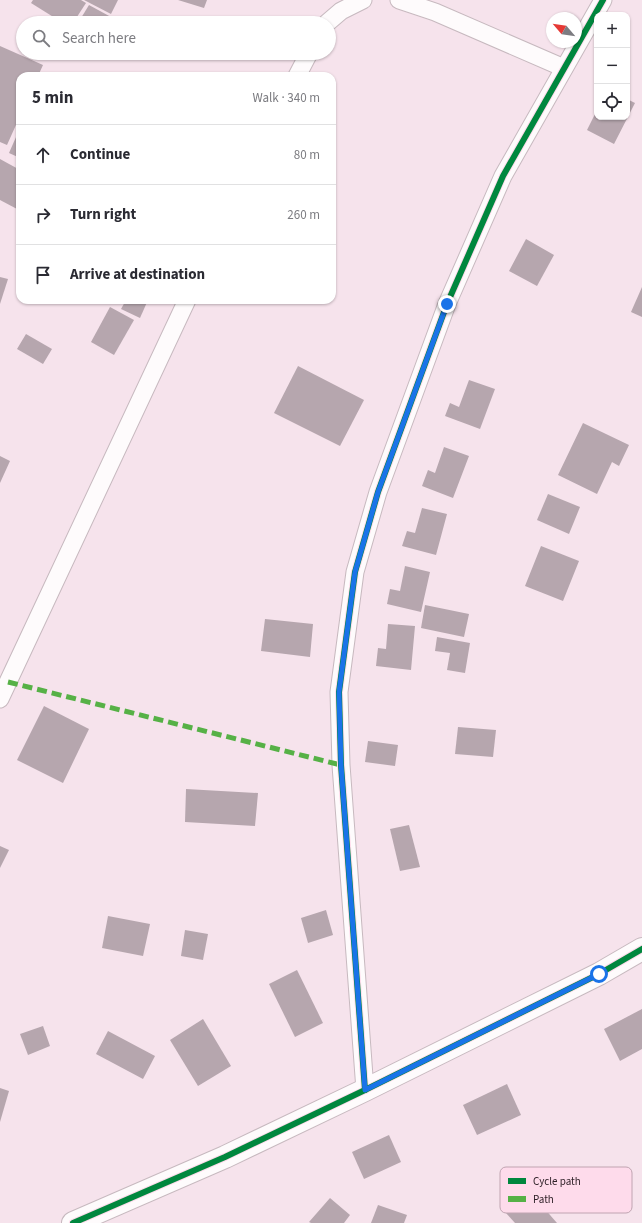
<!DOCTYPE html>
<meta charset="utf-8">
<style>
body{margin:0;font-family:"Source Sans 3",sans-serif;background:#f7f7f7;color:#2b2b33}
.controls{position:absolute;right:12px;top:12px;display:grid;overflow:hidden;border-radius:8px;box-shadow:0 1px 3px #0004}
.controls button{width:36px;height:36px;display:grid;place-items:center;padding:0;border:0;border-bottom:1px solid #e1e1e2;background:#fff;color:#2b2b33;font:20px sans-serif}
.compass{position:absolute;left:546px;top:12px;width:36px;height:36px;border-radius:50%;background:#fff;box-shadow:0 1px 3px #0004;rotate:299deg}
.stop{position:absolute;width:12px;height:12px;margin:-9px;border:3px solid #1a73e8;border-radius:50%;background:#fff}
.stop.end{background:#1a73e8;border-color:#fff;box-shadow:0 1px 4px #0008}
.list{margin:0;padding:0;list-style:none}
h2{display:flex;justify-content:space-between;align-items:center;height:52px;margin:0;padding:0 16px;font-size:17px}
h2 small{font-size:13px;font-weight:400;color:#7c7c81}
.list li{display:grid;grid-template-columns:26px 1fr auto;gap:12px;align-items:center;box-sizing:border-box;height:60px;padding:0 16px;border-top:1px solid #e1e1e2}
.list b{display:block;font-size:15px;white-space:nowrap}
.list em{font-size:13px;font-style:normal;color:#7c7c81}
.icon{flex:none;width:22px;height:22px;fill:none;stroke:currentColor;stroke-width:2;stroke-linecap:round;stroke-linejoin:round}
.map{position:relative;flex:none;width:642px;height:1223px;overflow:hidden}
.search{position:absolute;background:#fff;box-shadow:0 1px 3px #0004;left:16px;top:16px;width:320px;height:44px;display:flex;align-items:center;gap:10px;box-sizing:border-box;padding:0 14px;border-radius:22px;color:#7c7c81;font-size:15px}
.panel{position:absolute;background:#fff;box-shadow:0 1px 3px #0004;left:16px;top:72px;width:320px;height:232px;border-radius:12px}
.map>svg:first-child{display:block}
</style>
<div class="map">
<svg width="642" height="1223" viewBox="0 0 642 1223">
<rect width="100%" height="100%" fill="#f6e3ec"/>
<!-- building -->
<g fill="#b6a6ae">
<path d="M33,0H81L86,3L73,23H63L31,3Z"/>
<path d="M84,0H118L111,14Z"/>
<path d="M178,0H207L204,8Z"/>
<path d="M89,5L111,17L108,23H78Z"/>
<path d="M0,46L43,65L38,76H20V116L7,145L0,142Z"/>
<path d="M161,53H183L181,59Z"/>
<path d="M627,99L635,103L614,144L587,130L597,110V117H627Z"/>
<path d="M20,128V158L9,153Z"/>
<path d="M0,159L20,170V203L17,209L0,200Z"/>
<path d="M526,239L554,255L537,286L509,271Z"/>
<path d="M0,277L8,279L0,304Z"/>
<path d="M642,287V317L631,312Z"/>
<path d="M126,300H148L140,318L121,309Z"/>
<path d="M110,307L134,320L114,355L91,342Z"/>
<path d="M26,334L52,349L43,364L17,349Z"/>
<path d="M298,366L364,400L340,446L274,413Z"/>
<path d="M469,380L495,389L480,429L445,416L450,403L459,407Z"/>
<path d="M583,423L629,445L619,466L612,462L597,494L558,475Z"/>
<path d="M444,447L469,456L453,498L422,486L428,470L435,473Z"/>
<path d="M0,456L10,461L0,483Z"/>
<path d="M548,494L580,507L569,534L537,520Z"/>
<path d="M422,508L447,514L436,555L402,546L407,531L415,533Z"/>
<path d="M541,546L579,561L563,601L525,586Z"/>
<path d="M405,566L430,572L421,612L387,604L390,589L400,591Z"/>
<path d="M425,605L469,614L464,637L421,628Z"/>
<path d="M265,619L313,624L310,657L261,651Z"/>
<path d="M388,624L415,626L411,670L376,666L378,648L386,649Z"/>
<path d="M437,637L470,643L465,673L447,670L450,653L435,651Z"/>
<path d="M44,706L89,729L63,783L17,760Z"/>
<path d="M458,727L496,730L493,757L455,754Z"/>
<path d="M368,741L398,745L395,766L365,762Z"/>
<path d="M186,789L258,793L255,826L185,822Z"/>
<path d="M409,825L420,867L400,871L390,829Z"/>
<path d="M0,846L9,850L0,868Z"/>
<path d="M326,910L333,935L308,943L301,918Z"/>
<path d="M108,916L150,924L143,956L102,948Z"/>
<path d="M185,930L208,934L203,960L181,956Z"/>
<path d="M297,970L323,1023L295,1037L269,984Z"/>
<path d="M642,1009V1049L620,1061L604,1029Z"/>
<path d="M203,1019L231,1066L198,1086L170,1040Z"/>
<path d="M43,1026L50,1046L28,1055L20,1034Z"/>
<path d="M108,1031L155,1056L143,1079L96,1054Z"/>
<path d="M507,1084L521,1115L477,1135L463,1105Z"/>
<path d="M0,1088L9,1091L0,1122Z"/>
<path d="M389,1135L401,1162L364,1179L352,1152Z"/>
<path d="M530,1192L557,1223H515L506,1213Z"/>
<path d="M330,1198L350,1215L344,1223H311L309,1222Z"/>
<path d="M378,1205L407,1215L404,1223H371Z"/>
</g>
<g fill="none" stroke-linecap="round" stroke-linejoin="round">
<defs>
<g id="street">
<path d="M399,0L435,12L564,68"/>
<path d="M327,23L341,11L363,0"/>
<path d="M297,76L309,53"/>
<path d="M0,699L187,300"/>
<path d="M365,1090L341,765L339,692L355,572L378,492L447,304L503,176L603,0"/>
</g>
<path id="secondary" d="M73,1223L225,1157L365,1090L599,974L642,949"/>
</defs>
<!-- street casing -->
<use href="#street" stroke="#c7b9bf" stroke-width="19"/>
<!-- secondary casing -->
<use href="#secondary" stroke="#c7b9bf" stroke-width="24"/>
<!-- street -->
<use href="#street" stroke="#fefbfc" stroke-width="17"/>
<!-- secondary -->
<use href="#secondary" stroke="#fefbfc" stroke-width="22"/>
<!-- quiet -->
<path stroke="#56b146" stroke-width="5" stroke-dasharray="10 5" stroke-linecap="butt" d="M8,682L341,765"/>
<defs>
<g id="cycleway">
<path d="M365,1090L341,765L339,692L355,572L378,492L447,304L503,176L603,0"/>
<path d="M73,1223L225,1157L365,1090L599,974L642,949"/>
</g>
</defs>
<!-- cycleway casing -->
<use href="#cycleway" stroke="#fedbeb" stroke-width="8"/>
<!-- cycleway -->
<use href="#cycleway" stroke="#00873e" stroke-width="6"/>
</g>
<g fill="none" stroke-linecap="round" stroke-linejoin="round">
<!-- route -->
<path stroke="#1a73e8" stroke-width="5" d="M447,304L378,492L355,572L339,692L341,765L365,1090L599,974"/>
</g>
<!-- legend -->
<rect x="500" y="1167" width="132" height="46" rx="6" fill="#fedbeb" stroke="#c0a4b1" stroke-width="1"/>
<rect x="508" y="1178" width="18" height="6" fill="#00873e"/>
<rect x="508" y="1196" width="18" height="6" fill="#56b146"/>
<g font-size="11" fill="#302229">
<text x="533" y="1185">Cycle path</text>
<text x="533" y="1203">Path</text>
</g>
</svg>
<div class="controls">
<button>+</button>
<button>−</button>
<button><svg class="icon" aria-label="locate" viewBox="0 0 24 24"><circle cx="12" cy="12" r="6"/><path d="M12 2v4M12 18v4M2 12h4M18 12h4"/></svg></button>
</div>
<svg class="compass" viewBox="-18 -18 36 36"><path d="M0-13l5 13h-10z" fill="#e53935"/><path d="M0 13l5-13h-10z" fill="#7c7c81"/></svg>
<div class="stop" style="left:599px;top:974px"></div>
<div class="stop end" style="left:447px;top:304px"></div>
<div class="search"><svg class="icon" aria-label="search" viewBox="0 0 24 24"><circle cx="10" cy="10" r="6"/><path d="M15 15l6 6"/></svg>Search here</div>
<section class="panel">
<h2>5 min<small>Walk · 340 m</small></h2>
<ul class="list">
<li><svg class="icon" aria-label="ahead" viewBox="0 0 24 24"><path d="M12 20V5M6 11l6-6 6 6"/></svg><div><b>Continue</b></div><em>80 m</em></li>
<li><svg class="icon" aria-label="right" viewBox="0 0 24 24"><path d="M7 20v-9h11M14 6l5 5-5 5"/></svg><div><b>Turn right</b></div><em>260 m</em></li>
<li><svg class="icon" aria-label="arrive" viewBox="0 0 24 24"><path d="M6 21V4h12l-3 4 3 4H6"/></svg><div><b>Arrive at destination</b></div></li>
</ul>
</section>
</div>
